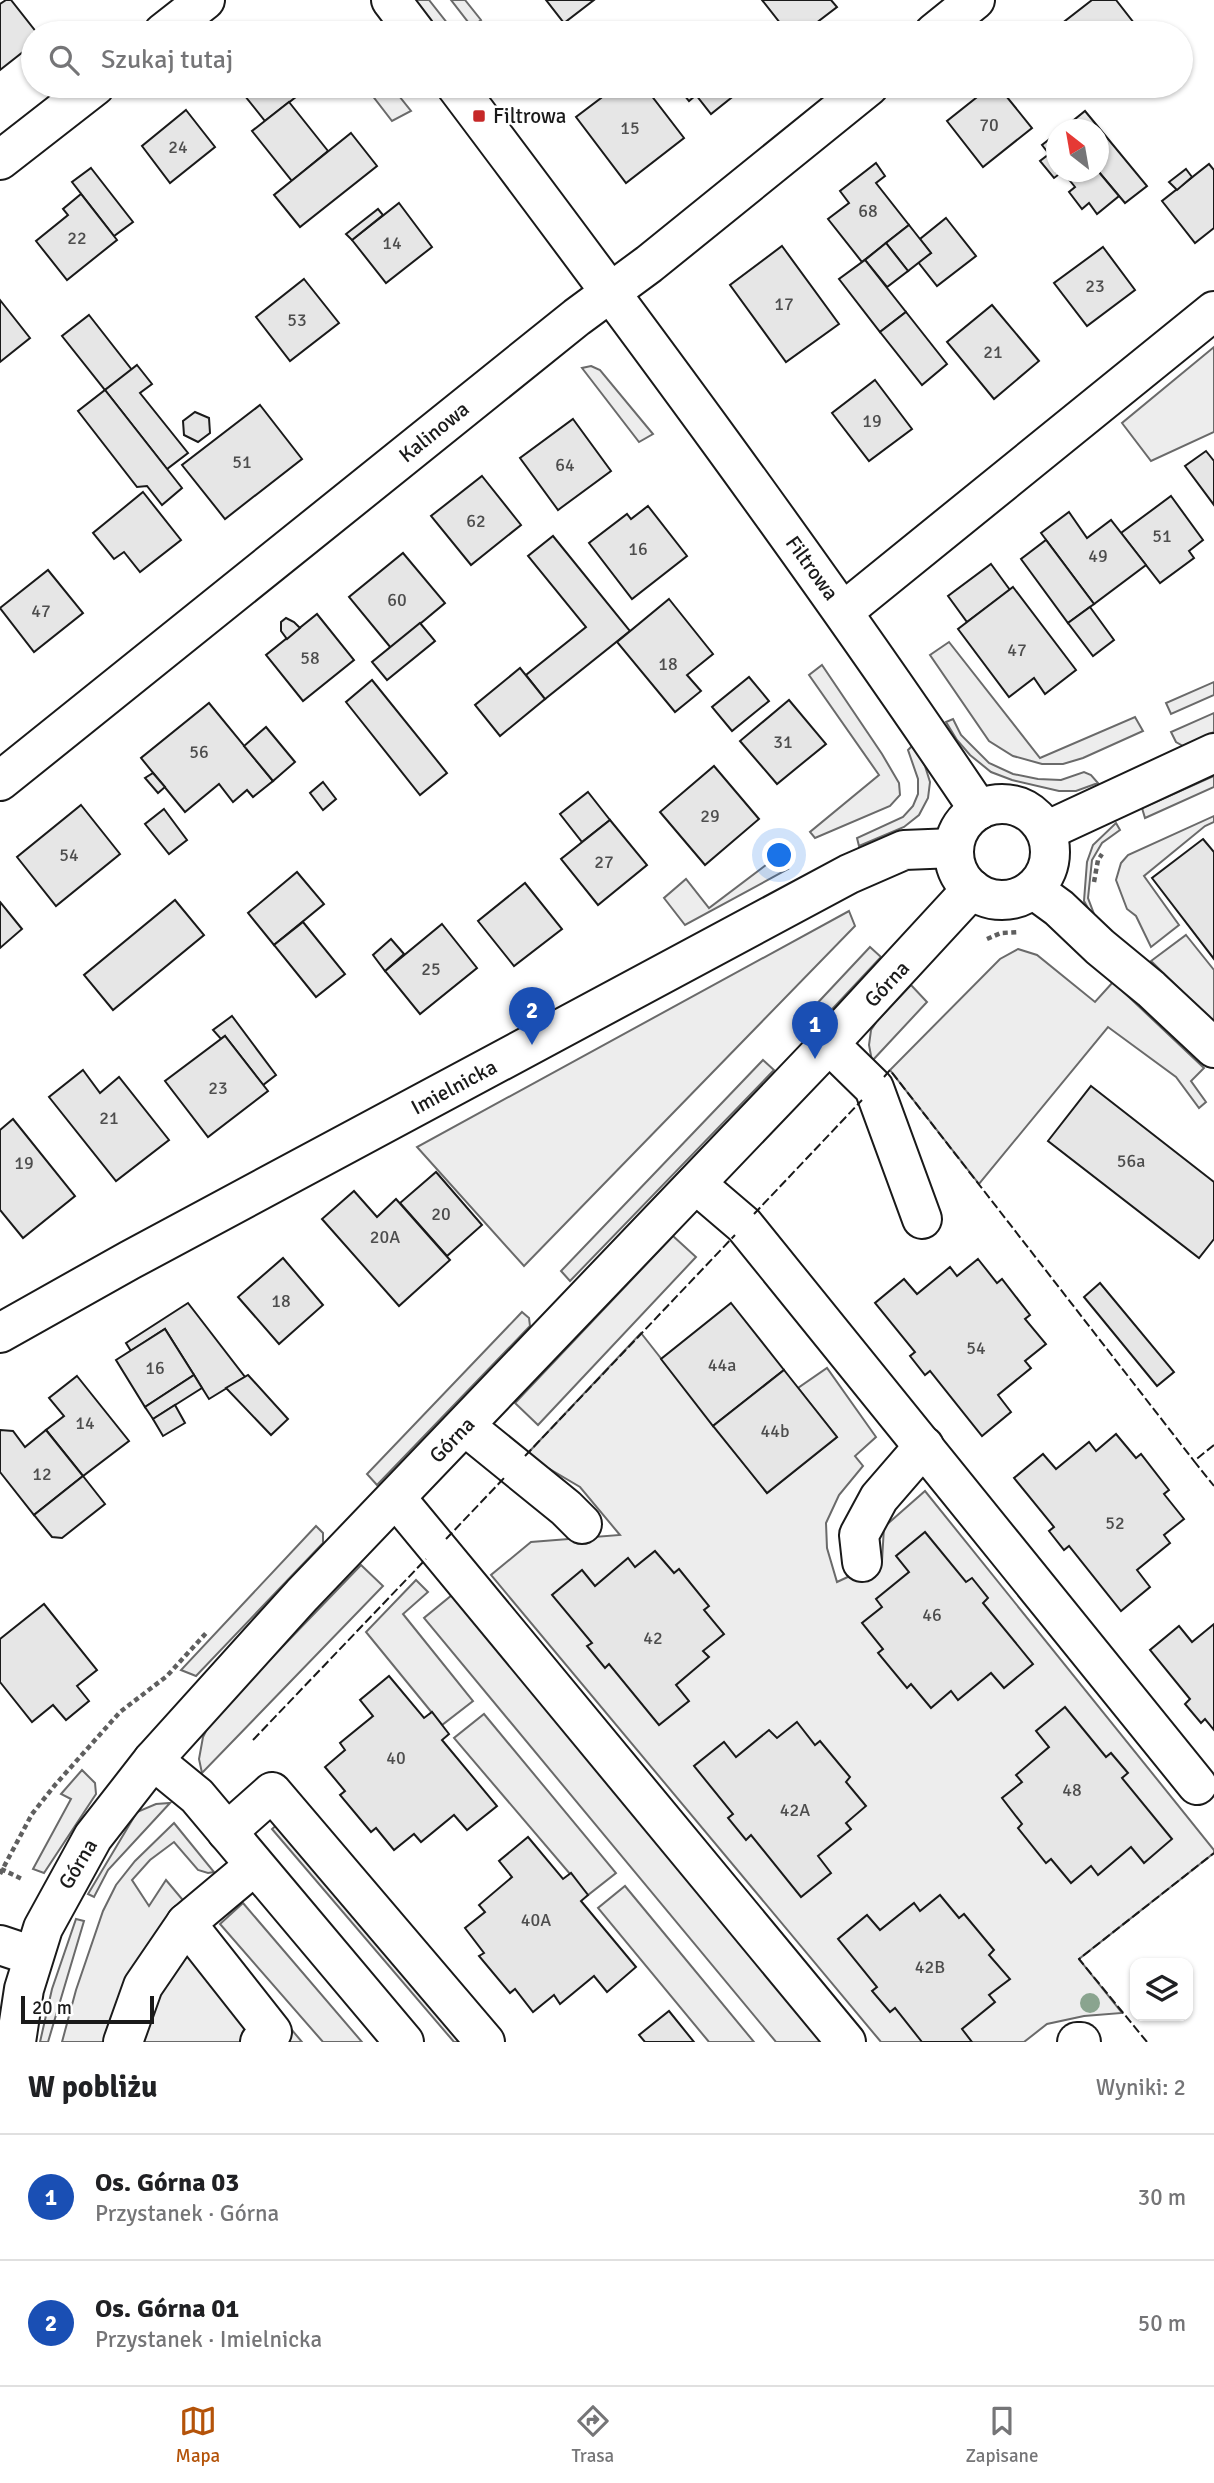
<!DOCTYPE html>
<html lang="pl">
<meta charset="utf-8">
<style>
body{margin:0;font-family:Signika,sans-serif;background:#f6f6f6;color:#202124}
.controls{position:absolute;right:21px;bottom:21px;display:grid;overflow:hidden;border-radius:14px;box-shadow:0 2px 5px #0004}
.controls button{width:63px;height:63px;display:grid;place-items:center;padding:0;border:0;border-bottom:2px solid #e0e0e0;background:#fff;color:#202124;font:35px sans-serif}
.compass{position:absolute;left:1046px;top:119px;width:63px;height:63px;border-radius:50%;background:#fff;box-shadow:0 2px 5px #0004;rotate:329deg}
.scale{position:absolute;left:21px;bottom:18px;width:133px;box-sizing:border-box;padding-left:7px;border:4px solid #1a1a1a;border-top:0;font-size:19px;line-height:24px;white-space:nowrap;color:#1a1a1a;-webkit-text-stroke:5px #fff;paint-order:stroke}
.you{position:absolute;left:780px;top:856px;width:24px;height:24px;margin:-18px;border:5px solid #fff;border-radius:50%;background:#1a73e8;box-shadow:0 0 0 10px #1a73e833}
.badge{display:grid;place-items:center;width:46px;height:46px;border-radius:50%;background:#b45309;color:#fff;font-size:23px;font-weight:700}
.pin{position:absolute;translate:-50% -58px;filter:drop-shadow(0 2px 4px #0008)}
.pin::after{content:'';position:absolute;top:37px;width:24px;height:21px;background:inherit;clip-path:polygon(0 0,100% 0,50% 100%)}
.list{margin:0;padding:0;list-style:none}
h2{display:flex;justify-content:space-between;align-items:center;height:91px;margin:0;padding:0 28px;font-size:30px}
h2 small{font-size:23px;font-weight:400;color:#757577}
.list li{display:grid;grid-template-columns:46px 1fr auto;gap:21px;align-items:center;box-sizing:border-box;height:126px;padding:0 28px;border-top:2px solid #e0e0e0}
.list b{display:block;font-size:26px;white-space:nowrap}
.list p{margin:0;font-size:23px;white-space:nowrap;color:#757577}
.list em{font-size:23px;font-style:normal;color:#757577}
.icon{flex:none;width:38px;height:38px;fill:none;stroke:currentColor;stroke-width:2;stroke-linecap:round;stroke-linejoin:round}
.map{position:relative;flex:none;width:1214px;height:2042px;overflow:hidden}
.search{position:absolute;background:#fff;box-shadow:0 2px 5px #0004;left:21px;right:21px;top:21px;height:77px;display:flex;align-items:center;gap:18px;box-sizing:border-box;padding:0 24px;border-radius:38px;color:#757577;font-size:26px}
.sheet{height:343px;background:#fff}
nav{display:flex;justify-content:space-around;align-items:center;box-sizing:border-box;height:98px;border-top:2px solid #e0e0e0;background:#fff;font-size:19px;color:#757577}
nav a{display:grid;justify-items:center;gap:4px}
nav .on{color:#b45309}
.map>svg:first-child{display:block}
</style>
<div class="map">
<svg width="1214" height="2042" viewBox="0 0 1214 2042">
<rect width="100%" height="100%" fill="#fff"/>
<!-- built -->
<g fill="#ededed" stroke="#6a6a6a" stroke-width="2">
<path d="M414,0H429L455,33H439Z"/>
<path d="M451,0H465L481,20L472,27Z"/>
<path d="M365,86H391L411,111L392,121Z"/>
<path d="M1214,347V432L1151,461L1122,423Z"/>
<path d="M591,366L600,370L653,434L639,442L582,368Z"/>
<path d="M949,642L1040,758L1135,717L1143,731L1083,758L1063,764H1042L1013,756L989,741L930,655Z"/>
<path d="M822,665L882,754L899,783L900,795L890,806L815,838L810,832L879,775L809,675Z"/>
<path d="M1214,682V695L1171,714L1166,703Z"/>
<path d="M1214,713V732L1183,746L1176,742L1171,732Z"/>
<path d="M953,719L961,735L989,763L1013,774L1038,779L1061,780L1084,772L1091,775L1098,783L1076,791H1059L1012,780L991,772L970,755L957,740L946,722Z"/>
<path d="M913,745L925,766L930,782L928,798L919,815L904,827L859,846L857,838L903,817L913,806L918,794V779L908,750Z"/>
<path d="M1214,776V787L1145,818L1142,808Z"/>
<path d="M1214,816V822L1205,826L1144,876L1179,925L1151,947L1136,916L1127,909L1116,880L1121,863L1128,855Z"/>
<path d="M1116,823L1120,830L1102,843L1092,860L1088,898L1094,914L1093,917L1084,901L1087,862L1093,845Z"/>
<path d="M778,856L788,869L685,925L664,898L686,879L709,908Z"/>
<path d="M849,911L855,926L524,1266L417,1147Z"/>
<path d="M1186,935L1214,970V1023L1151,961Z"/>
<path d="M870,947L881,957L821,1021L810,1011Z"/>
<path d="M1018,949L1037,955L1095,1002L1113,982L1204,1068L1191,1081L1206,1102L1199,1108L1176,1077L1108,1027L979,1184L890,1070L1000,959Z"/>
<path d="M911,985L927,1002L872,1061L869,1045L871,1030L877,1021Z"/>
<path d="M763,1060L774,1070L570,1281L561,1271Z"/>
<path d="M673,1236L696,1257L538,1425L515,1403Z"/>
<path d="M522,1312L529,1318L530,1326L377,1485L367,1474Z"/>
<path d="M641,1333L767,1493L837,1437L798,1388L827,1368L876,1437L855,1456L863,1466L839,1495L826,1523L827,1548L837,1582L882,1561L884,1527L925,1491L1214,1850V1853L1079,1959L1122,2013L1084,2016L1047,2024L1024,2042H881L491,1575L531,1542L620,1535L580,1487L526,1455Z"/>
<path d="M316,1526L323,1533V1543L196,1676L181,1670Z"/>
<path d="M361,1565L383,1586L202,1773L199,1759L203,1737L211,1721Z"/>
<path d="M416,1580L428,1592L403,1614L473,1701L442,1725L366,1632Z"/>
<path d="M452,1595L823,2042H776L424,1618Z"/>
<path d="M484,1714L616,1873L588,1895L454,1738Z"/>
<path d="M82,1770L95,1783L96,1794L44,1873L33,1869L71,1799L61,1794Z"/>
<path d="M170,1803L108,1870L94,1897L88,1894L137,1812L156,1804Z"/>
<path d="M286,1817L477,2042H454L272,1829Z"/>
<path d="M174,1823L214,1872L208,1873L198,1870L174,1842L150,1860L132,1880L149,1906L166,1880L302,2042H62L76,1990L103,1911L116,1885L135,1861Z"/>
<path d="M625,1886L754,2042H709L598,1908Z"/>
<path d="M243,1903L362,2042H323L220,1924Z"/>
<path d="M76,1919L84,1921L48,2042H40L52,1989Z"/>
</g>
<!-- building -->
<g fill="#e6e6e6" stroke="#1a1a1a" stroke-width="2">
<path d="M6,0H11L37,33H33V44L0,70V4Z"/>
<path d="M546,0H594L564,23Z"/>
<path d="M762,0H831L837,7L803,33H788Z"/>
<path d="M1092,0H1116L1141,32L1060,33L1056,28Z"/>
<path d="M1052,23L1060,33H1038Z"/>
<path d="M237,86H310L265,121Z"/>
<path d="M602,86H644L684,138L626,183L576,117L601,98L596,91Z"/>
<path d="M677,86H689L696,95L689,101Z"/>
<path d="M689,86H746L711,114Z"/>
<path d="M991,86H998L1032,128L983,167L947,121Z"/>
<path d="M289,102L328,151L292,181L252,131Z"/>
<path d="M186,110L215,147L170,183L142,146Z"/>
<path d="M1085,111L1147,186L1125,203L1098,171V130L1064,128Z"/>
<path d="M351,133L377,166L300,227L274,195Z"/>
<path d="M1056,134V172H1062L1054,178L1040,161L1049,154L1042,145Z"/>
<path d="M876,163L885,176L876,183L909,225L862,262L828,219L849,203L840,191Z"/>
<path d="M1209,164L1214,170V228L1195,243L1162,201Z"/>
<path d="M91,168L133,222L114,236L72,182Z"/>
<path d="M1186,169L1192,177L1177,190L1169,182Z"/>
<path d="M1098,171L1119,196L1097,214L1089,203L1082,209L1069,192L1075,187L1063,172Z"/>
<path d="M81,194L117,240L67,280L36,241L68,215L63,209Z"/>
<path d="M399,203L432,247L386,283L352,240Z"/>
<path d="M378,209L383,215L352,240L346,234Z"/>
<path d="M946,218L976,256L937,286L918,262L931,253L920,239Z"/>
<path d="M909,225L931,253L908,271L886,243Z"/>
<path d="M886,243L908,271L887,287L865,260Z"/>
<path d="M782,246L839,324L786,362L730,285Z"/>
<path d="M1103,247L1135,290L1087,326L1054,283Z"/>
<path d="M865,260L906,312L880,332L839,279Z"/>
<path d="M304,279L339,323L290,361L256,317Z"/>
<path d="M0,300L30,338L0,362Z"/>
<path d="M992,305L1039,361L994,399L947,342Z"/>
<path d="M906,312L947,364L922,385L880,332Z"/>
<path d="M89,315L132,370L105,390L62,336Z"/>
<path d="M137,365L152,384L140,393L188,453L167,469L105,390Z"/>
<path d="M875,380L912,429L869,461L832,413Z"/>
<path d="M105,390L182,488L162,505L147,486L137,487L78,411Z"/>
<path d="M260,405L302,459L225,519L182,465Z"/>
<path d="M195,412L209,418L210,433L198,442L184,435L183,421Z"/>
<path d="M573,419L611,471L558,510L520,458Z"/>
<path d="M1206,451L1214,461V505L1185,466Z"/>
<path d="M482,476L521,525L471,565L431,516Z"/>
<path d="M143,492L181,540L140,572L124,552L114,559L93,533Z"/>
<path d="M1171,496L1203,540L1189,551L1194,558L1160,583L1121,533Z"/>
<path d="M648,506L687,556L632,599L589,543L627,514L631,519Z"/>
<path d="M1069,512L1087,538L1111,520L1146,565L1094,604L1041,533Z"/>
<path d="M553,536L630,631L545,699L526,675L586,627L528,556Z"/>
<path d="M1046,540L1094,604L1068,623L1021,559Z"/>
<path d="M403,553L445,603L391,648L349,597Z"/>
<path d="M991,564L1010,590L967,622L948,596Z"/>
<path d="M48,570L83,613L34,652L0,608Z"/>
<path d="M1013,587L1076,670L1045,694L1034,678L1009,697L958,629Z"/>
<path d="M669,599L713,654L687,675L701,691L675,712L617,642Z"/>
<path d="M1090,607L1114,640L1093,656L1068,623Z"/>
<path d="M317,614L354,660L303,701L266,655Z"/>
<path d="M286,618L294,622L300,628L287,639L281,631V622Z"/>
<path d="M420,623L435,641L387,680L372,662Z"/>
<path d="M520,668L545,699L500,736L475,705Z"/>
<path d="M749,677L769,701L732,731L712,707Z"/>
<path d="M372,680L447,773L420,795L346,702Z"/>
<path d="M789,700L826,744L777,784L740,741Z"/>
<path d="M209,703L273,781L253,797L247,790L233,802L219,784L185,812L141,758Z"/>
<path d="M266,727L295,762L273,781L244,746Z"/>
<path d="M714,766L759,819L705,865L660,812Z"/>
<path d="M153,773L165,787L158,793L145,778Z"/>
<path d="M323,782L336,799L323,810L310,793Z"/>
<path d="M588,792L610,820L582,842L560,814Z"/>
<path d="M81,805L120,854L56,906L17,857Z"/>
<path d="M164,809L187,840L169,854L145,824Z"/>
<path d="M610,820L647,865L598,905L561,859Z"/>
<path d="M1203,839L1214,852V959L1152,878Z"/>
<path d="M297,872L324,904L274,945L248,913Z"/>
<path d="M525,883L562,929L514,966L478,921Z"/>
<path d="M175,900L204,935L113,1010L84,975Z"/>
<path d="M0,902L22,929L0,948Z"/>
<path d="M303,922L345,974L316,997L274,945Z"/>
<path d="M442,924L477,968L420,1014L385,971Z"/>
<path d="M391,939L404,954L385,971L373,955Z"/>
<path d="M232,1016L276,1075L263,1085L225,1036L221,1039L213,1030Z"/>
<path d="M225,1036L268,1091L208,1137L165,1081Z"/>
<path d="M83,1070L100,1093L119,1077L169,1140L116,1181L49,1097Z"/>
<path d="M1091,1086L1214,1182V1239L1199,1258L1048,1141Z"/>
<path d="M13,1119L75,1196L23,1238L0,1210V1130Z"/>
<path d="M436,1172L482,1225L447,1256L400,1203Z"/>
<path d="M354,1191L377,1217L396,1199L450,1260L399,1306L322,1219Z"/>
<path d="M283,1258L323,1305L279,1344L238,1297Z"/>
<path d="M978,1259L997,1283L1002,1279L1030,1315L1025,1319L1046,1344L1025,1361L1031,1368L998,1395L1011,1412L982,1436L930,1371L925,1375L910,1356L915,1352L875,1303L904,1279L917,1294L950,1267L957,1276Z"/>
<path d="M1100,1283L1174,1372L1157,1386L1084,1297Z"/>
<path d="M188,1303L245,1377L209,1399L165,1329L131,1351L126,1343Z"/>
<path d="M731,1303L784,1370L713,1426L661,1359Z"/>
<path d="M165,1329L194,1375L145,1407L116,1360Z"/>
<path d="M784,1370L837,1437L767,1493L713,1426Z"/>
<path d="M194,1375L202,1388L153,1419L145,1407Z"/>
<path d="M248,1375L288,1419L271,1435L226,1388Z"/>
<path d="M77,1376L129,1441L83,1476L46,1430L64,1416L49,1398Z"/>
<path d="M175,1405L185,1423L163,1436L153,1419Z"/>
<path d="M0,1430L13,1431L25,1447L46,1430L83,1476L34,1515L0,1472Z"/>
<path d="M1116,1434L1136,1458L1141,1454L1169,1490L1164,1494L1184,1519L1164,1535L1170,1543L1137,1570L1150,1587L1121,1611L1069,1546L1064,1550L1049,1531L1054,1527L1014,1478L1043,1454L1056,1469L1089,1442L1096,1451Z"/>
<path d="M83,1476L105,1504L62,1538L52,1537L34,1515Z"/>
<path d="M925,1532L966,1582L972,1578L988,1598L983,1603L1033,1664L1004,1688L991,1673L958,1700L951,1691L931,1708L911,1684L907,1688L878,1653L883,1649L862,1623L882,1607L876,1599L909,1572L896,1556Z"/>
<path d="M655,1551L674,1573L679,1569L709,1606L704,1610L724,1634L703,1651L709,1657L676,1685L689,1701L659,1725L609,1664L605,1668L587,1646L592,1643L552,1595L582,1570L595,1586L628,1558L635,1567Z"/>
<path d="M44,1604L97,1670L77,1686L89,1701L66,1720L53,1705L32,1722L0,1682V1639Z"/>
<path d="M1214,1624V1730L1205,1719L1201,1723L1185,1704L1190,1699L1150,1650L1179,1626L1192,1642Z"/>
<path d="M389,1676L424,1718L432,1712L449,1734L442,1740L497,1806L467,1830L454,1815L421,1842L414,1834L394,1850L376,1828L371,1832L340,1795L345,1791L325,1767L345,1750L340,1743L373,1716L360,1700Z"/>
<path d="M1065,1707L1106,1757L1111,1753L1128,1773L1122,1778L1172,1839L1144,1863L1131,1847L1098,1875L1091,1866L1071,1883L1051,1859L1046,1863L1018,1828L1022,1824L1002,1798L1022,1782L1016,1775L1049,1747L1036,1731Z"/>
<path d="M797,1722L815,1745L820,1741L850,1777L846,1782L866,1806L846,1823L851,1829L818,1856L831,1873L801,1897L751,1835L746,1840L728,1818L733,1814L694,1766L724,1742L736,1757L769,1730L777,1738Z"/>
<path d="M528,1837L563,1879L571,1873L588,1895L581,1901L636,1967L607,1992L594,1976L560,2004L554,1995L533,2012L515,1989L510,1993L479,1956L484,1953L465,1928L485,1912L479,1905L512,1877L499,1861Z"/>
<path d="M940,1895L959,1918L964,1914L994,1950L989,1955L1010,1979L989,1995L995,2002L962,2029L972,2042H922L895,2008L890,2012L872,1991L877,1987L838,1939L867,1915L880,1930L914,1903L920,1911Z"/>
<path d="M669,2011L694,2042H645L639,2035Z"/>
</g>
<g fill="none" stroke-linecap="round" stroke-linejoin="round">
<defs>
<g id="minor">
<path d="M391,0L416,33"/>
<path d="M163,33L205,0"/>
<path d="M934,33L975,0"/>
<path d="M456,86C635,324 813,563 979,810"/>
<path d="M0,160L95,86"/>
<path d="M844,611L1214,311"/>
<path d="M0,781L577,317L649,264L869,86"/>
<circle cx="1002" cy="852" r="48"/>
<path d="M1046,831L1214,753"/>
<path d="M1033,889L1059,908L1100,947L1151,989L1214,1048"/>
<path d="M829,1044L874,1088L922,1219"/>
<path d="M696,1184L744,1225L1197,1785"/>
<path d="M0,1333L130,1260L849,874L904,850L954,848"/>
<path d="M465,1426L566,1508L582,1524"/>
<path d="M396,1498L846,2042"/>
<path d="M862,1562L859,1535L879,1498L924,1446"/>
<path d="M153,1760L197,1796L404,2042"/>
<path d="M227,1832L272,1792L485,2042"/>
<path d="M254,1866L186,1923L272,2032L260,2042"/>
<path d="M0,1945L33,1956"/>
<path d="M16,2042L24,1989L43,1928L93,1837L153,1760L302,1595L829,1044L972,889"/>
<path d="M123,2042L143,1986L186,1923"/>
<path d="M1077,2042H1081"/>
</g>
</defs>
<!-- minor casing -->
<use href="#minor" stroke="#1a1a1a" stroke-width="42"/>
<!-- path -->
<g stroke="#5f5f5f" stroke-width="4.5" stroke-dasharray="5 3.5" stroke-linecap="butt">
<path d="M1094,882L1098,860L1102,854"/>
<path d="M987,939L1001,933L1019,932"/>
<path d="M1,1869L22,1879"/>
<path d="M0,1874L32,1814L55,1785L120,1712L167,1676L207,1632"/>
</g>
<!-- minor -->
<use href="#minor" stroke="#fff" stroke-width="38"/>
<!-- fence -->
<g stroke="#1a1a1a" stroke-width="2" stroke-dasharray="9 3.5" stroke-linecap="butt">
<path d="M884,1077L890,1070L1194,1461"/>
<path d="M754,1214L862,1100"/>
<path d="M1214,1445L1194,1461L1214,1486"/>
<path d="M525,1456L735,1235"/>
<path d="M446,1539L506,1476"/>
<path d="M253,1740L426,1559"/>
<path d="M1147,2042L1079,1959L1214,1853"/>
</g>
</g>
<!-- trees -->
<circle fill="#8aa48f" cx="1090" cy="2003" r="10"/>
<!-- markers -->
<rect fill="#c62828" stroke="#fff" stroke-width="2.5" x="472" y="109" width="14" height="14" rx="3.5"/>
<g text-anchor="middle" dominant-baseline="central" stroke-width="5" stroke-linejoin="round" paint-order="stroke">
<!-- number labels -->
<g font-size="18" fill="#4d4d4d">
<text x="989" y="125">70</text>
<text x="630" y="128">15</text>
<text x="178" y="147">24</text>
<text x="868" y="211">68</text>
<text x="77" y="238">22</text>
<text x="392" y="243">14</text>
<text x="1095" y="286">23</text>
<text x="784" y="304">17</text>
<text x="297" y="320">53</text>
<text x="993" y="352">21</text>
<text x="872" y="421">19</text>
<text x="242" y="462">51</text>
<text x="565" y="465">64</text>
<text x="476" y="521">62</text>
<text x="1162" y="536">51</text>
<text x="638" y="549">16</text>
<text x="1098" y="556">49</text>
<text x="397" y="600">60</text>
<text x="41" y="611">47</text>
<text x="1017" y="650">47</text>
<text x="310" y="658">58</text>
<text x="668" y="664">18</text>
<text x="783" y="742">31</text>
<text x="199" y="752">56</text>
<text x="710" y="816">29</text>
<text x="69" y="855">54</text>
<text x="604" y="862">27</text>
<text x="431" y="969">25</text>
<text x="218" y="1088">23</text>
<text x="109" y="1118">21</text>
<text x="1131" y="1161">56a</text>
<text x="24" y="1163">19</text>
<text x="441" y="1214">20</text>
<text x="385" y="1237">20A</text>
<text x="281" y="1301">18</text>
<text x="976" y="1348">54</text>
<text x="722" y="1365">44a</text>
<text x="155" y="1368">16</text>
<text x="85" y="1423">14</text>
<text x="775" y="1431">44b</text>
<text x="42" y="1474">12</text>
<text x="1115" y="1523">52</text>
<text x="932" y="1615">46</text>
<text x="653" y="1638">42</text>
<text x="396" y="1758">40</text>
<text x="1072" y="1790">48</text>
<text x="795" y="1810">42A</text>
<text x="536" y="1920">40A</text>
<text x="930" y="1967">42B</text>
</g>
<!-- poi labels -->
<g font-size="21" fill="#1a1a1a" stroke="#fff" text-anchor="start">
<text x="493" y="116">Filtrowa</text>
</g>
<!-- street labels -->
<g font-size="21" fill="#1a1a1a" stroke="#fff">
<text transform="translate(434 432) rotate(-39)">Kalinowa</text>
<text transform="translate(812 568) rotate(54)">Filtrowa</text>
<text transform="translate(887 984) rotate(-47)">Górna</text>
<text transform="translate(454 1087) rotate(-28)">Imielnicka</text>
<text transform="translate(452 1440) rotate(-46)">Górna</text>
<text transform="translate(78 1864) rotate(-59)">Górna</text>
</g>
</g>
</svg>
<div class="controls">
<button><svg class="icon" aria-label="layers" viewBox="0 0 24 24"><path d="M12 4l9 5-9 5-9-5zM3 14l9 5 9-5"/></svg></button>
</div>
<svg class="compass" viewBox="-18 -18 36 36"><path d="M0-13l5 13h-10z" fill="#e53935"/><path d="M0 13l5-13h-10z" fill="#757577"/></svg>
<div class="scale">20 m</div>
<div class="you"></div>
<div class="pin badge" style="left:815px;top:1059px;background:#1a4fb4">1</div>
<div class="pin badge" style="left:532px;top:1045px;background:#1a4fb4">2</div>
<div class="search"><svg class="icon" aria-label="search" viewBox="0 0 24 24"><circle cx="10" cy="10" r="6"/><path d="M15 15l6 6"/></svg>Szukaj tutaj</div>
</div>
<section class="sheet">
<h2>W pobliżu<small>Wyniki: 2</small></h2>
<ul class="list">
<li><span class="badge" style="background:#1a4fb4">1</span><div><b>Os. Górna 03</b><p>Przystanek · Górna</p></div><em>30 m</em></li>
<li><span class="badge" style="background:#1a4fb4">2</span><div><b>Os. Górna 01</b><p>Przystanek · Imielnicka</p></div><em>50 m</em></li>
</ul>
</section>
<nav>
<a class="on"><svg class="icon" aria-label="map" viewBox="0 0 24 24"><path d="M3 6l6-2 6 2 6-2v14l-6 2-6-2-6 2zM9 4v14M15 6v14"/></svg>Mapa</a>
<a><svg class="icon" aria-label="directions" viewBox="0 0 24 24"><path d="M12 3l9 9-9 9-9-9zM9 14v-3h6M13 9l2 2-2 2"/></svg>Trasa</a>
<a><svg class="icon" aria-label="saved" viewBox="0 0 24 24"><path d="M7 4h10v16l-5-4-5 4z"/></svg>Zapisane</a>
</nav>
